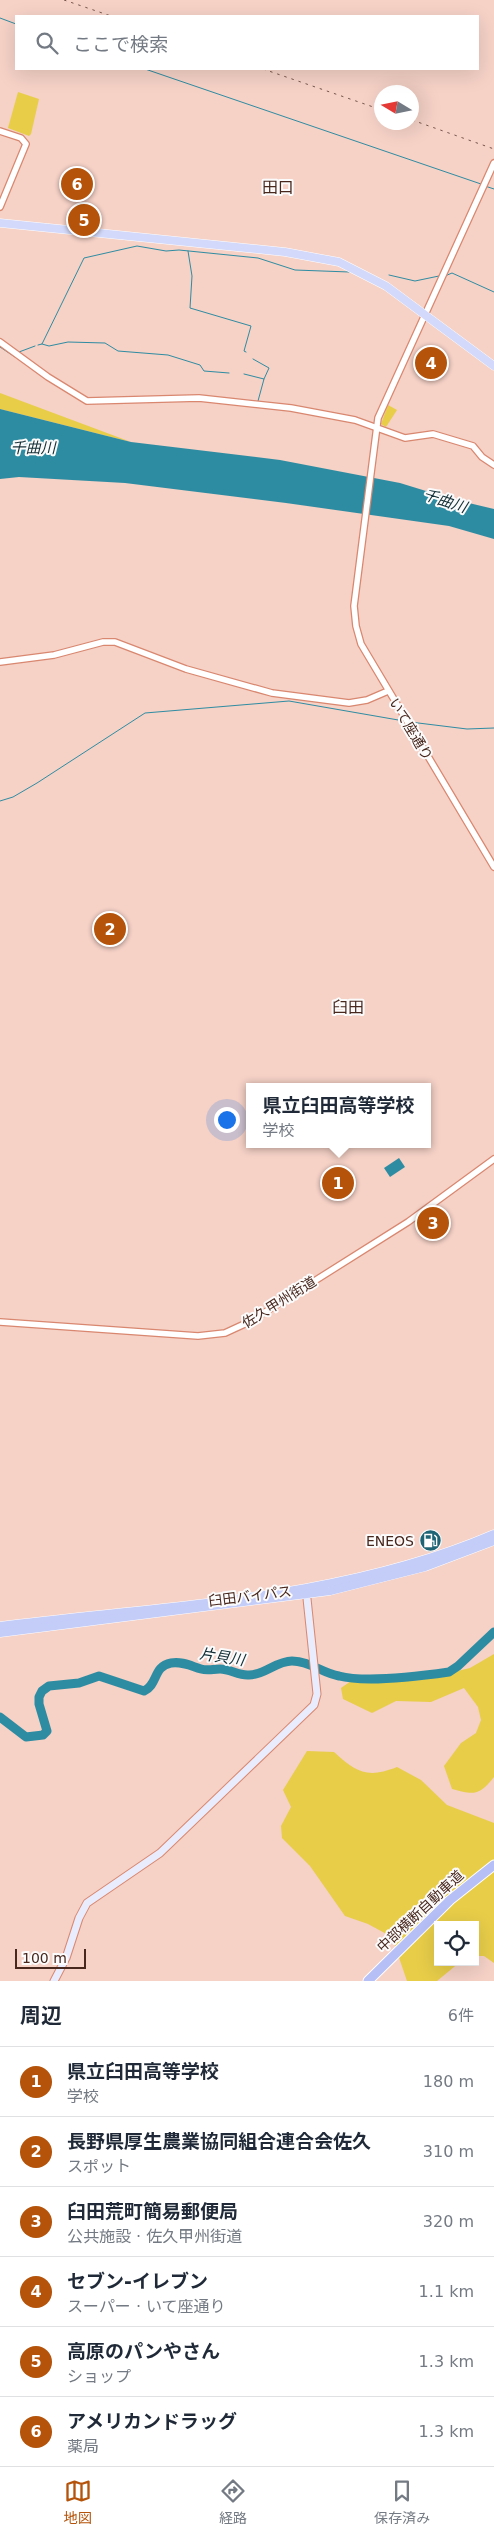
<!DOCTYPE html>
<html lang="ja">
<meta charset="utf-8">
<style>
body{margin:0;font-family:"DejaVu Sans","Noto Sans JP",sans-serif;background:#f6f6f7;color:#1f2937}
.controls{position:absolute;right:15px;bottom:15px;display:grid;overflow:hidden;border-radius:0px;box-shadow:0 5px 20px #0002}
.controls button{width:45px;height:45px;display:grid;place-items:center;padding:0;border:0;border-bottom:1px solid #e0e1e3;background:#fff;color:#1f2937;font:25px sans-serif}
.compass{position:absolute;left:374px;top:85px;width:45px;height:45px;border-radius:50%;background:#fff;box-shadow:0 5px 20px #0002;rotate:280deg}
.scale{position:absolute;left:15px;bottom:12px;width:71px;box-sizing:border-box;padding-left:5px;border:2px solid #48271d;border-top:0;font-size:14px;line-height:18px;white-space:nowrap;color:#48271d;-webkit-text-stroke:4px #fbfbfb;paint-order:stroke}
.you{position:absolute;left:226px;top:1119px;width:18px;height:18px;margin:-12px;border:4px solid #fff;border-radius:50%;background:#1a73e8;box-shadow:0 0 0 8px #1a73e833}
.badge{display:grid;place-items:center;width:32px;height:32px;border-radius:50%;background:#b45309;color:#fff;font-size:16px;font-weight:700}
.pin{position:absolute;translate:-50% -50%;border:2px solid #fff;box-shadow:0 1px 5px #0006}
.popup{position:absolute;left:246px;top:1083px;width:185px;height:65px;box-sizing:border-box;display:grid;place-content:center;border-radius:0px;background:#fff;filter:drop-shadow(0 1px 4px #0005);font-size:16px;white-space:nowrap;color:#747a83}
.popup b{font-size:19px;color:#1f2937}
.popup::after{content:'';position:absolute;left:50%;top:100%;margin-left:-10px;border:10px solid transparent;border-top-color:#fff}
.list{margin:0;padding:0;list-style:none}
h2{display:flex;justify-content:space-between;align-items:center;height:65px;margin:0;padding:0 20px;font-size:21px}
h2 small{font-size:16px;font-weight:400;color:#747a83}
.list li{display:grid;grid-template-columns:32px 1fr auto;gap:15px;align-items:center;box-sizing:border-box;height:70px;padding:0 20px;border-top:1px solid #e0e1e3}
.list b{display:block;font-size:19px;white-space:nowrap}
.list p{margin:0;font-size:16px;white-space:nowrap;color:#747a83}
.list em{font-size:16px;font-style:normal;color:#747a83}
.icon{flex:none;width:28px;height:28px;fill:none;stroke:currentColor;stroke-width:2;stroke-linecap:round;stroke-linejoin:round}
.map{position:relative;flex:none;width:494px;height:1981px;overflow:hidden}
.search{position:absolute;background:#fff;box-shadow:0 5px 20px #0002;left:15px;right:15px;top:15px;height:55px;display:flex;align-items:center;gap:12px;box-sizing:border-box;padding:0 18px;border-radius:0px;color:#747a83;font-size:19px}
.sheet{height:485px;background:#fff}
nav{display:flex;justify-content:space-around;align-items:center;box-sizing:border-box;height:70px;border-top:1px solid #e0e1e3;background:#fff;font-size:14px;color:#747a83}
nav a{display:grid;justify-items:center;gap:2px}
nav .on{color:#b45309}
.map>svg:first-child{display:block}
</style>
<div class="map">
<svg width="494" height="1981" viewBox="0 0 494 1981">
<rect width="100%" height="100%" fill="#f5d1c6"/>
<!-- green -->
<g fill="#e8cd49">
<path d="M18,92L39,99L31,134L29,136L8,128Z"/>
<path d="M0,393L131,442L0,409Z"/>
<path d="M388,405L397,410L386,427L381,424Z"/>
<path d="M494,1654V1777C479,1796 474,1795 452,1789L444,1766L461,1743L476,1733L481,1720L478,1707L464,1688L431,1702L396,1701L372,1713L343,1699L341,1688L351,1681L373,1683L420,1680L470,1668Z"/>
<path d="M307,1751L334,1752C356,1772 367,1779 397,1767L421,1780L447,1805L494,1823V1963L484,1956H475V1925H438V1962H460L437,1981H407L392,1937L368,1924L345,1916L310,1866L282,1838L281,1826L291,1807L283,1790Z"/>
</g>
<!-- water -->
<g fill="#2e8ca2">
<path d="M0,409L131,442L280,460L400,483L452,499L494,509V539L449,526L286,503L125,483L19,477L0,479Z"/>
<path d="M399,1158L405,1167L390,1177L384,1168Z"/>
</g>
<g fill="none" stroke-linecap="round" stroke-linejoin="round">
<!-- stream -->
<g stroke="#2e8ca2" stroke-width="1">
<path d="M0,18L16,24"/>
<path d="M145,69L481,184"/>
<path d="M485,186L494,189"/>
<path d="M188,251L192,276L190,308L251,326L244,351L246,352"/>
<path d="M389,275L415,281L439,276"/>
<path d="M445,276L452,273L494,292"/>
<path d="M42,344L49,346L68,342L105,343L118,351L168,355L200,365L204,371L229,373"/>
<path d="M38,345L42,344L84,258L137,246L166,251L179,250L258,258L295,270L349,272"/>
<path d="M0,347L15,357"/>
<path d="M19,352L35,346"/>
<path d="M253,359L269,368L264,379"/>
<path d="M244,374L264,379L258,401"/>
<path d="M410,722L467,729L494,728"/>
<path d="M0,801L13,797L37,783L145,713L289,701L404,721"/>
</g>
<!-- river -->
<path stroke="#2e8ca2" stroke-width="9" d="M0,1717L26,1737L43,1735L47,1731L39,1704V1697L42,1691L49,1686L79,1683L99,1676L144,1691C158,1685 153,1666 171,1663C182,1661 191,1666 201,1669C208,1671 213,1669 220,1669C230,1669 239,1676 249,1675C265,1675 276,1661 292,1661C310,1661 322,1673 339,1676C366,1683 421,1676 449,1672L458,1666L494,1632"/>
<defs>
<g id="tertiary">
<path d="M0,131L21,138L26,144L0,207"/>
<path d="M494,163L378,418L354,606L356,626L361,644L494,867"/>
<path d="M0,342L48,377L87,401L199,398L291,408L355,420L405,438L433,434L473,446L482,457L494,465"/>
<path d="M0,662L54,655L103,642H115L186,669L272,693L349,703L367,700L388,691"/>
<path d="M0,1322L198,1336L225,1333L251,1321L408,1222L494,1159"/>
</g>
<path id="secondary" d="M54,1981L66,1958L79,1918L87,1903L160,1853L314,1705L317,1694L306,1589"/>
<path id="primary" d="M0,223L285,252L339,262L386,286L494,366"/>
<g id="trunk">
<path d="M0,1626C164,1605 341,1600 494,1534"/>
<path d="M0,1633L330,1591L425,1567L494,1541"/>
</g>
<path id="motorway" d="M368,1981L450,1900L494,1865"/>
</defs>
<!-- tertiary casing -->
<use href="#tertiary" stroke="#d9876f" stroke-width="8"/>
<!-- secondary casing -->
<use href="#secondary" stroke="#d9876f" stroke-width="9"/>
<!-- primary casing -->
<use href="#primary" stroke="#fff" stroke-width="9"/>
<!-- trunk casing -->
<use href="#trunk" stroke="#fff" stroke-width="9"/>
<!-- motorway casing -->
<use href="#motorway" stroke="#fff" stroke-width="11"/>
<!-- tertiary -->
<use href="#tertiary" stroke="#fff" stroke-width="5.5"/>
<!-- secondary -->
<use href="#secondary" stroke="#e9ecfc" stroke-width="7"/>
<!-- primary -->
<use href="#primary" stroke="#d3d9fa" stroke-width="8"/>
<!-- trunk -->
<use href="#trunk" stroke="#c4ccf8" stroke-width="8"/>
<!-- motorway -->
<use href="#motorway" stroke="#b6bff6" stroke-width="9"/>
<!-- rail -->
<g stroke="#77554b" stroke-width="1" stroke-dasharray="2.5 5" stroke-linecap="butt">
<path d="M64,0L111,16"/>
<path d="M263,69L382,110"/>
<path d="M412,120L494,149"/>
</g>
</g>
<!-- icons -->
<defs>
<symbol id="fuel-disc" viewBox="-11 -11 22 22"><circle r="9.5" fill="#1f6475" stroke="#fbfbfb"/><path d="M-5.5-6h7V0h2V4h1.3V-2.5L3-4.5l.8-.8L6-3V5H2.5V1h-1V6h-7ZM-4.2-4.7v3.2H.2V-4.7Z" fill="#fff"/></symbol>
</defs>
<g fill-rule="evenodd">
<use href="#fuel-disc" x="418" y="1528" width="25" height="25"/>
</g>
<g text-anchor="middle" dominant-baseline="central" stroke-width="4" stroke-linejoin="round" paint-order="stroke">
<!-- street labels -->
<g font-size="14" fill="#48271d" stroke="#fbfbfb">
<text transform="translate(411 729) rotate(59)">いて座通り</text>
<text transform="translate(279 1302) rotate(-32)">佐久甲州街道</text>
<text transform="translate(250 1596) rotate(-7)">臼田バイパス</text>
<text transform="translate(420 1911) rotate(-43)">中部横断自動車道</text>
</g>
<!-- poi labels -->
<g font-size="14" fill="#48271d" stroke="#fbfbfb" text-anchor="end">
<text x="414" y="1541">ENEOS</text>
</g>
<!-- water labels -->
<g font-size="15" font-style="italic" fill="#122e35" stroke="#fbfbfb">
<text x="33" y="448">千曲川</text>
<text transform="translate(445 501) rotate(18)">千曲川</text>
<text transform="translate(222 1657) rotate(9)">片貝川</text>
</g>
<!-- quarter labels -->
<g font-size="16" fill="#48271d" stroke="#fbfbfb">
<text x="278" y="187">田口</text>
<text x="348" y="1007">臼田</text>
</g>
</g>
</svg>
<div class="controls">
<button><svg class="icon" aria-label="locate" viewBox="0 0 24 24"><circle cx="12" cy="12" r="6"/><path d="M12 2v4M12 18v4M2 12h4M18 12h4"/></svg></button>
</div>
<svg class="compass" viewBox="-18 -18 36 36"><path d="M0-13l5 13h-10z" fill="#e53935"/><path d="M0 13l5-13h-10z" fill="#747a83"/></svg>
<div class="scale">100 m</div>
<div class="you"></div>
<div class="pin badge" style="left:338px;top:1183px">1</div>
<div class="popup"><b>県立臼田高等学校</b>学校</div>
<div class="pin badge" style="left:110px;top:929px">2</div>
<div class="pin badge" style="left:433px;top:1223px">3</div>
<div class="pin badge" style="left:431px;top:363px">4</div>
<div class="pin badge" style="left:84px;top:220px">5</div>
<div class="pin badge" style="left:77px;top:184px">6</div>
<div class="search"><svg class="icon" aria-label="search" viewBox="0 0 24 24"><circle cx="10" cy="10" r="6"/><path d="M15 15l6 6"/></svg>ここで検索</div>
</div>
<section class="sheet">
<h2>周辺<small>6件</small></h2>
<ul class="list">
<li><span class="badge">1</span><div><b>県立臼田高等学校</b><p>学校</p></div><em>180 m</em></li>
<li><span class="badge">2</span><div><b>長野県厚生農業協同組合連合会佐久</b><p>スポット</p></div><em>310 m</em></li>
<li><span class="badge">3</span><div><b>臼田荒町簡易郵便局</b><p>公共施設 · 佐久甲州街道</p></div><em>320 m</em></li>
<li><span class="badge">4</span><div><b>セブン-イレブン</b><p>スーパー · いて座通り</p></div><em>1.1 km</em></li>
<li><span class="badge">5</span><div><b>高原のパンやさん</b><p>ショップ</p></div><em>1.3 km</em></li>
<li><span class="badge">6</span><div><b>アメリカンドラッグ</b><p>薬局</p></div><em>1.3 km</em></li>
</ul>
</section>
<nav>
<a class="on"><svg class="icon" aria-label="map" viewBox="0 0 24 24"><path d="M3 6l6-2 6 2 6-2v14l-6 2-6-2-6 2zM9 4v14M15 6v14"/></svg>地図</a>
<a><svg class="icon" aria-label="directions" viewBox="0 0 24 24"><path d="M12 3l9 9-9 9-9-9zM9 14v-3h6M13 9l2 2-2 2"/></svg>経路</a>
<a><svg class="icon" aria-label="saved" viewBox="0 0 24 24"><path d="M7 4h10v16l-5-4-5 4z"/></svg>保存済み</a>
</nav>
